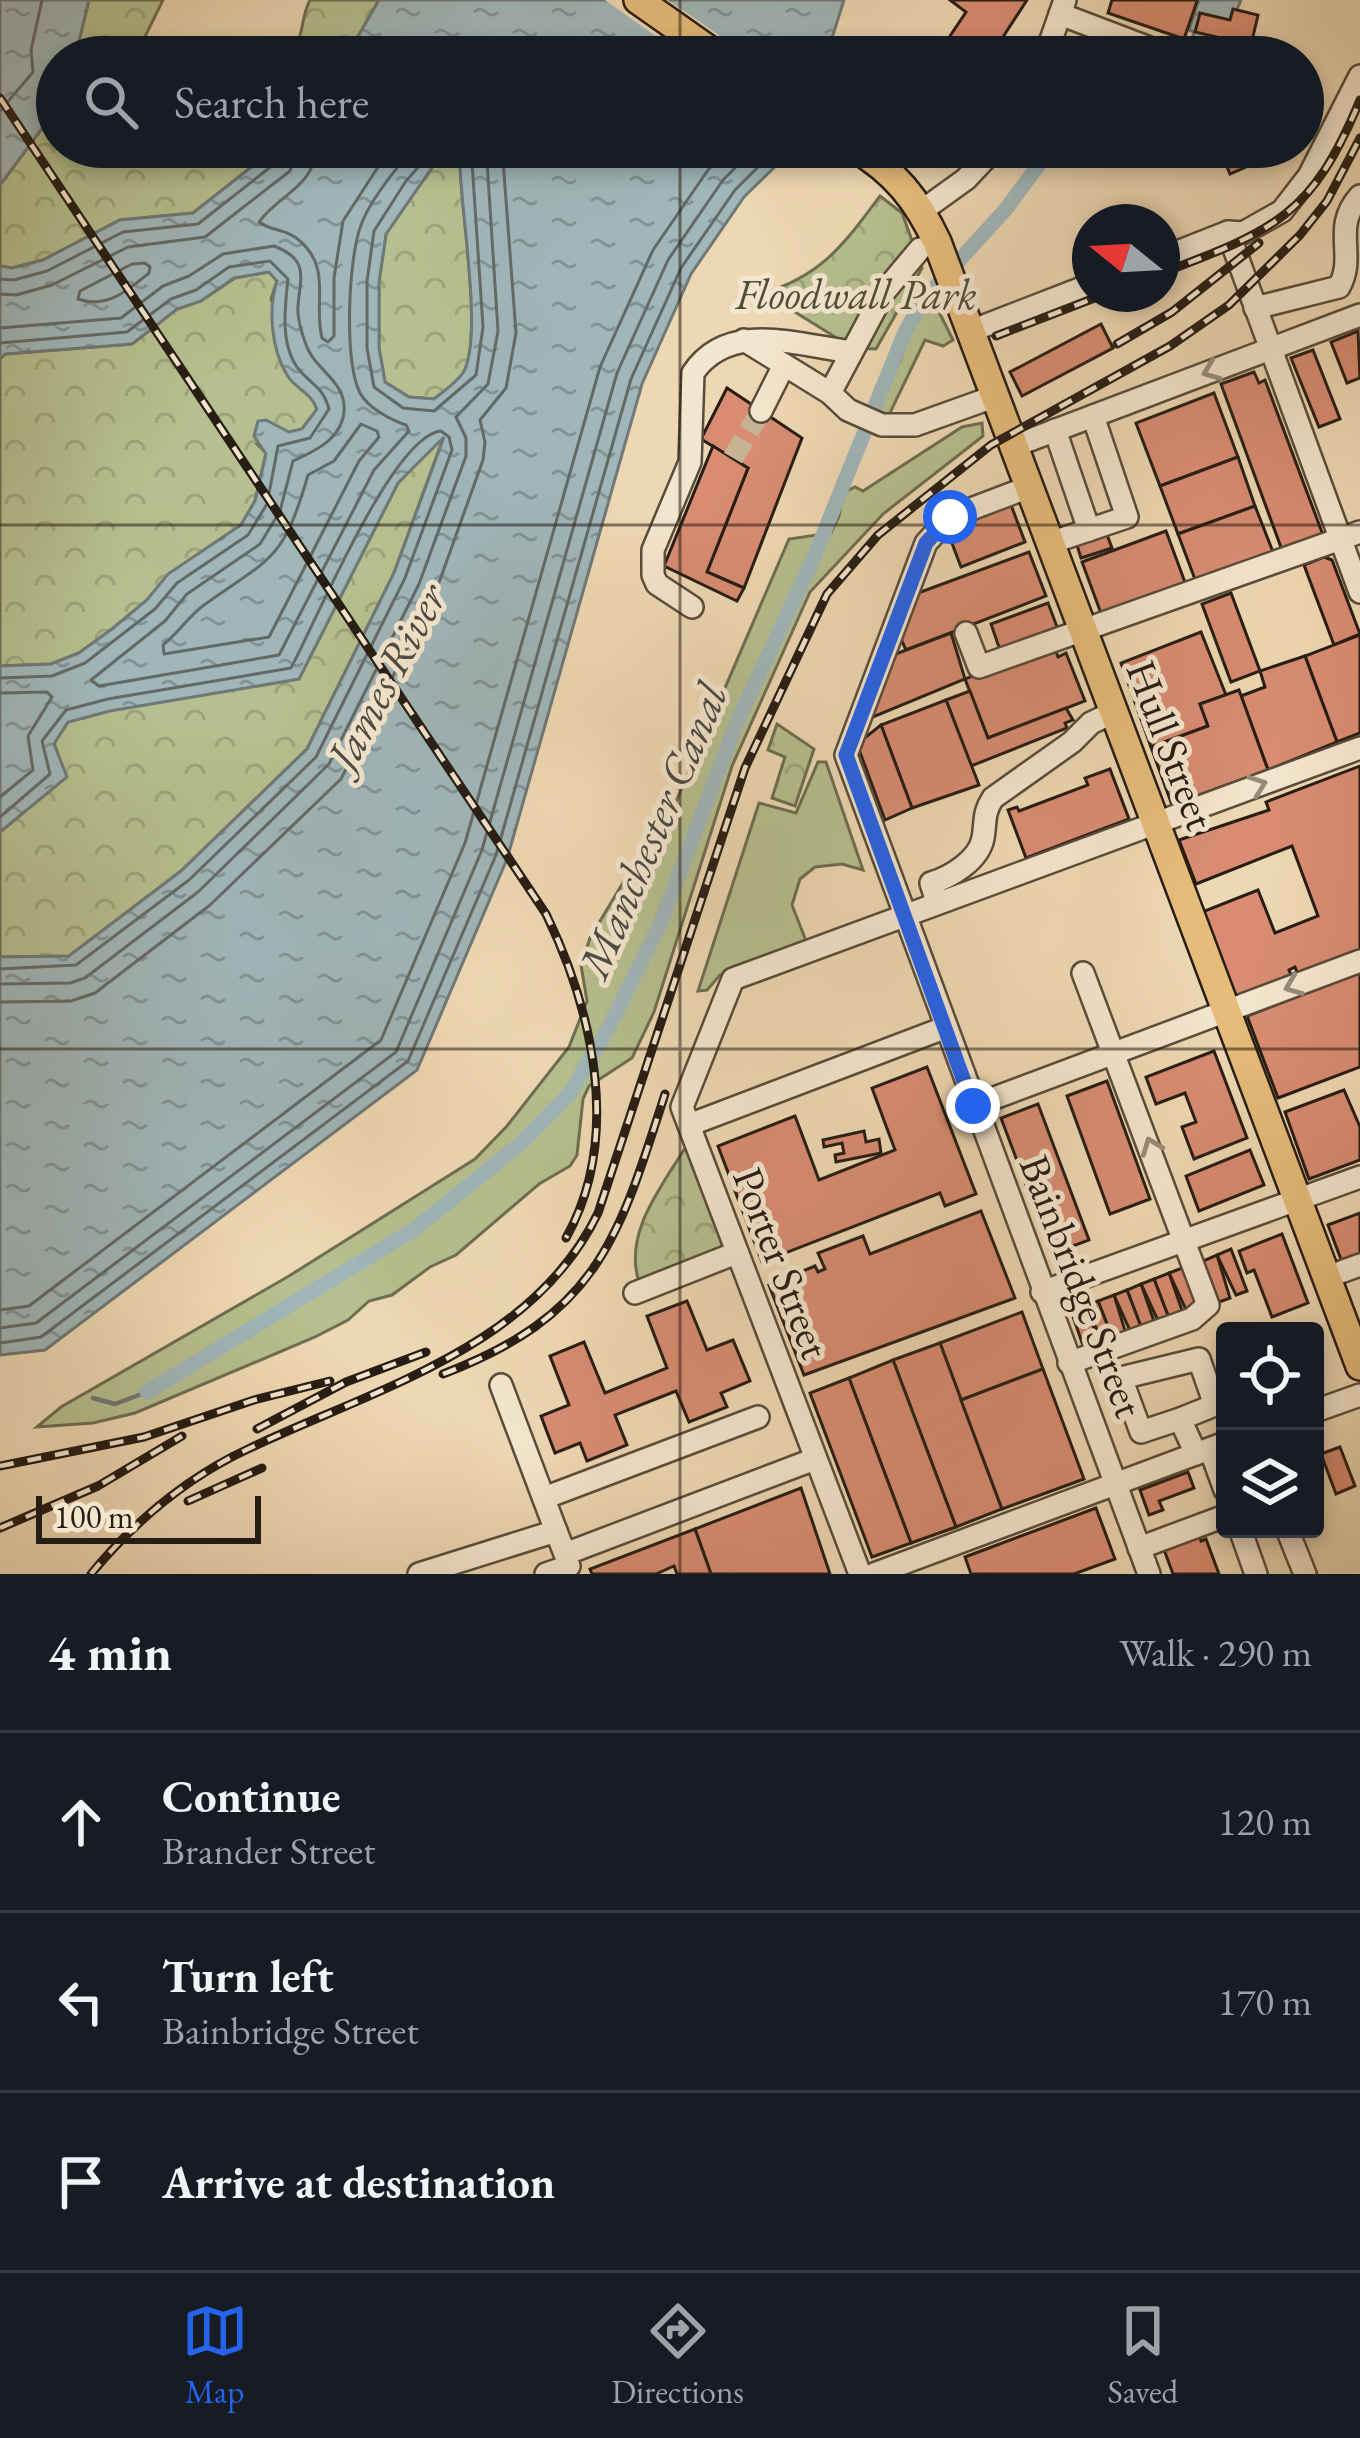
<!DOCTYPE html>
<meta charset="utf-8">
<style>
body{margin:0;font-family:"EB Garamond",serif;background:#242831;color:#f1f3f6}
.controls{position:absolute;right:36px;bottom:36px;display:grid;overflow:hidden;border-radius:12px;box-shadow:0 6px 18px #0003}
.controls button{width:108px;height:108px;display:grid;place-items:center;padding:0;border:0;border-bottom:3px solid #363941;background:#171b24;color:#f1f3f6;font:60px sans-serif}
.compass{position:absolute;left:1072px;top:204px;width:108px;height:108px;border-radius:50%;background:#171b24;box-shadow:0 6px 18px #0003;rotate:288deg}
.scale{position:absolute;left:36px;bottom:30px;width:225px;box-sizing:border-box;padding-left:12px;border:6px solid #261d13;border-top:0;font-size:33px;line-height:42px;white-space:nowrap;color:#261d13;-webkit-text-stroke:9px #f4e6ce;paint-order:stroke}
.stop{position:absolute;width:36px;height:36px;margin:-27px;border:9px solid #2563eb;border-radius:50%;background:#fff}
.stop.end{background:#2563eb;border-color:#fff;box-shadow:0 3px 12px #0008}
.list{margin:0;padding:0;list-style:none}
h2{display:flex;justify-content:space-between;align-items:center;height:156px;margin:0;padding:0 48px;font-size:51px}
h2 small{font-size:39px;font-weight:400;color:#9ea1a6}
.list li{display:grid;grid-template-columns:78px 1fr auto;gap:36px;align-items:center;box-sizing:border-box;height:180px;padding:0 48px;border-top:3px solid #363941}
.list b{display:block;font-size:45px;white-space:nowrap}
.list p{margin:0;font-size:39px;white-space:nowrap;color:#9ea1a6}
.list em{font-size:39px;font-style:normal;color:#9ea1a6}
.icon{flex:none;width:66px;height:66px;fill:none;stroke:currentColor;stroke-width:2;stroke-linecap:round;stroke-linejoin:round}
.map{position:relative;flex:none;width:1360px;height:1574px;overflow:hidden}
.search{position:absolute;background:#171b24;box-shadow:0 6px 18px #0003;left:36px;right:36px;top:36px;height:132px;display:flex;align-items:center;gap:30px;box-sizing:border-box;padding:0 42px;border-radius:66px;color:#9ea1a6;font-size:45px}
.sheet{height:696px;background:#171b24}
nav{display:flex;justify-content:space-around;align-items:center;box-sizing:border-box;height:168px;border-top:3px solid #363941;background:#171b24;font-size:33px;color:#9ea1a6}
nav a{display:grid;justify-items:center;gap:6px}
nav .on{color:#2563eb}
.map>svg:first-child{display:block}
</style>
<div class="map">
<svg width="1360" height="1574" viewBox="0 0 1360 1574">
<defs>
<pattern id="forest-crowns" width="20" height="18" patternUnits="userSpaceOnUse" patternTransform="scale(3)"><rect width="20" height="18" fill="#b6bf8f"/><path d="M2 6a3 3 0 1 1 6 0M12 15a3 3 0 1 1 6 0" fill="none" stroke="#9ca47a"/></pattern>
<pattern id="water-ripples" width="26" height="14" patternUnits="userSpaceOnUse" patternTransform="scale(3)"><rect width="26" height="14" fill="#a0b6b9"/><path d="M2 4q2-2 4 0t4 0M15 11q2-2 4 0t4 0" fill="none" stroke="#829395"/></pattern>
</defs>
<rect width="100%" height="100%" fill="#eed8b3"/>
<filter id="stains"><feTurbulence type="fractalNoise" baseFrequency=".00167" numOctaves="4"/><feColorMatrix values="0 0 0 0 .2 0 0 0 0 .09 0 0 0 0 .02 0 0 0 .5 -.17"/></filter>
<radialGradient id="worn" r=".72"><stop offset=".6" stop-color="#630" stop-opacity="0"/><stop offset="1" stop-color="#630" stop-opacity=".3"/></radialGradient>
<!-- grass -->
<g fill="#b6bf8f" stroke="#6e6e51" stroke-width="3">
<path d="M934,302L953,340L943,346L925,340L889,415L875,410L901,359L911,326Z"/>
<path d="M982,423L983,436L883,514L810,592L732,766L654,1012L632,1058L589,1086L583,1099L577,1155L570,1166L539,1184L456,1255L430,1267L392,1295L369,1301L348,1320L315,1337L135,1413L93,1423L37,1427L61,1407L289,1276L475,1159L507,1126L569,1047L587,1001L581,965L590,938L630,871L657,846L789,539L831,533L839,516L843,493L855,487L863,491L962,427Z"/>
<path d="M818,762H826L863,870L842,864L815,867L800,879L792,905L806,941L720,975L707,990L698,991L759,803L796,813Z"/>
</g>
<!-- forest -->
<g fill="url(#forest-crowns)" stroke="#6e6e51" stroke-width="3">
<path d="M89,0H163L135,57H75Z"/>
<path d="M310,0H379L346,57H287C306,39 299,21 310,0Z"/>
<path d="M57,108V147H130L162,162L170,147H277L193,213L120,220L43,260L12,268L0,266V185Z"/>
<path d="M455,153L460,162C460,208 484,339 463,373C456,383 443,392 434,399L409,397L385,382L379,348V282L386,234L438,159Z"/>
<path d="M880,196L902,213L922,268L876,349L853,348L790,309L760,307L756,295C819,279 843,246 880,196Z"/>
<path d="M269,272L277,281L271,299L317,410L302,429L257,444L266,453L255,501L241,525L169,574L147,600L112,629L79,653L51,664L0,666V359L5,354L132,344L177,309L201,301L235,278Z"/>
<path d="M445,433L394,573L307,749L181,871L69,956L0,957V832L66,777L54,743L68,722L110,710L299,679L398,483Z"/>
<path d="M777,724L814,749L795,806L772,798L785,757L768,750Z"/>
<path d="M687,1145L723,1247L639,1282C623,1233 662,1186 687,1145Z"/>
</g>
<!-- water -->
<g fill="url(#water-ripples)" stroke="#6f7977" stroke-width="3" fill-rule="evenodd">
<path d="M0,0H89L75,57H57V108L0,185Z"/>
<path d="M379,0H844L826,57H346Z"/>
<path d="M1199,0H1241L1217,57H1183L1190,48L1194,32L1189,30Z"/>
<path d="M277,147H795L744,197L691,274L642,384L507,859L417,1070L45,1350L0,1355V957L69,956L181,871L307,749L394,573L444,437L398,483L299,679L110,711L68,722L54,744L67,777L0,832V666L51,664L79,653L112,629L147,600L168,574L241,525L255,501L266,454L254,436L258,421L266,420L289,432L302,429L317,409C311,392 295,389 287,375C271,349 268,308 277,281L269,272L234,278L201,301L177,309L132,344L5,354L0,359V266L12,268L43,260L120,220L193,213ZM455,153L460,162C460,208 484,339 463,373C456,383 443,392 434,399L409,397L385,382L379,348V282L386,234L438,159Z"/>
</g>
<!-- pier -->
<path fill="#eed8b3" d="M605,0H668L751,57H685Z"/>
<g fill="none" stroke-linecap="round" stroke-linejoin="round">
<!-- shore -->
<g stroke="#636a66" stroke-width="3">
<path d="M0,111L33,72L31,50L42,0"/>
<path d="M316,147C315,187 279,194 259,222C270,231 288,229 300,241C332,269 313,302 322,338L328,342L334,336V278L343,221L391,147"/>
<path d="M436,147L406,181L374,231L367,281V348L374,387L403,408L434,411L476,375L483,327L472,162L465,147"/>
<path d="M145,263L150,267L149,273C127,291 107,309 78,299L80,291L132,264Z"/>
<path d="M0,279L14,280L47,271L123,232L198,224L278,161L283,147"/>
<path d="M0,294L16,295L52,285L128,247L205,237L290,171L298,147"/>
<path d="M0,328L121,318L163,286L189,276L223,254L274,246C310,260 300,277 298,306C297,317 301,331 305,342C313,370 347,380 344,412C341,440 313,452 293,461L280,511L260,544L187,594L165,621L91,680L99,686L279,655L374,470L409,431L406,425C391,420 368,408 360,393C344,360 348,260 361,225C371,198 396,170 413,147"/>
<path d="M0,343L127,332L171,299L196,290L229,267L270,261L288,279C285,306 279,348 301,372C314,386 323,388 329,409L310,438L278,446L267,504L248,535L177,583L155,609L85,663L52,676L0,678"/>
<path d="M361,424L377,431L379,437L359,461L269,637L164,654L163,645C178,633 189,616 204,605C273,556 283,561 308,475L334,461Z"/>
<path d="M0,693L47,692L52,697L28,736L33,770L0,797"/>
<path d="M0,817L50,774L42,741L66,710L108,699L291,668C316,622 392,436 441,431L449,437L452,450L405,578L316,757L189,880L76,965L0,969"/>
<path d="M0,984L70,983L85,978L198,892L329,764L419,584L466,456V438L456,417L488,384L498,331L487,161L483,147"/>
<path d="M0,1002L71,1001L95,993L210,905L341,779L436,591L483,460L485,442L480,420L506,388L516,333L502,147"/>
<path d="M0,1310L29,1306L381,1040L465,843L600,367L653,250L708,170L731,147"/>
<path d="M0,1328L36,1323L396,1052L482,850L617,373L668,260L723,180L756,147"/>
<path d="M0,1343L41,1337L408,1061L496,855L631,379L681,268L735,190L778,147"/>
</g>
<!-- stream -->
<path stroke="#6f7977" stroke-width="4.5" d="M93,1398L115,1404L147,1392"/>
<!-- canal -->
<path stroke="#a0b6b9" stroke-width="15" d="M147,1392L415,1229L520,1144L570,1093L610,1025L661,922L737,722L814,557L905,332L924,299L1006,209L1052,147"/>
</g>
<!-- building -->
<g fill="#d98c72" stroke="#261d13" stroke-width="3">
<path d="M950,0H1027L990,57H936L966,12Z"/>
<path d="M1112,0H1195L1197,1L1184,39L1108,13Z"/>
<path d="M1233,9L1258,15L1251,45L1195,32L1200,13L1230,20Z"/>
<path d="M1219,147H1238L1246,167L1230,174Z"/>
<path d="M1101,324L1113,348L1022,396L1010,372Z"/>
<path d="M1358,331L1360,378L1347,383L1331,342Z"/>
<path d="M1313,350L1340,419L1319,427L1291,358Z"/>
<path d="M1254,372L1259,383L1265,380L1323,535L1282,550L1221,384Z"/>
<path d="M727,388L802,438L744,588L707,572L748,468L701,439Z"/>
<path d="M1214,393L1238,457L1160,486L1136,423Z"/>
<path d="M713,446L748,468L707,572L744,588L737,601L664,566Z"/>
<path d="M1238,457L1255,506L1178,534L1160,486Z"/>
<path d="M1011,505L1025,542L961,567L947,530Z"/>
<path d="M1255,506L1273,552L1196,582L1178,534Z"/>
<path d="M1166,531L1186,585L1102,616L1082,562Z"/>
<path d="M1106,532L1112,548L1081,558L1076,542Z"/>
<path d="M1029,552L1046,596L906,650L900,637L918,593Z"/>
<path d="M1324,557L1332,560L1360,634L1334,645L1304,565Z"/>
<path d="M1231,593L1260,671L1231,682L1202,604Z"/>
<path d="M1048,603L1059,632L1001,653L991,624Z"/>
<path d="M1201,632L1226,695L1200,704L1208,726L1151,747L1121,663Z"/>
<path d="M951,633L965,679L868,719L893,655Z"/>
<path d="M1360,635V733L1337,742L1305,656Z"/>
<path d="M1053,644L1058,657L1066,653L1085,701L988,738L965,679Z"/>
<path d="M1305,656L1337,742L1268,770L1241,696L1265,687L1260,671Z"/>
<path d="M1239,690L1268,770L1172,805L1151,747L1208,726L1200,704Z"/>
<path d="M970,691L988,738L1066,708L1073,720L1065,723L1067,728L971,766L946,700Z"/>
<path d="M946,700L979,785L912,808L881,725Z"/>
<path d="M881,725L912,808L885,820L857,744Z"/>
<path d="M1360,766V957L1300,980L1295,967L1289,970L1294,983L1237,1004L1202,912L1258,890L1275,933L1318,916L1292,846L1196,884L1179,840L1269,810L1266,802Z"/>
<path d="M1110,769L1129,819L1026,858L1008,810L1017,807L1019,811L1088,785L1085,778Z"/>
<path d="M1360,973V1067L1278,1098L1247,1016Z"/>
<path d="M1214,1051L1247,1138L1194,1159L1182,1127L1196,1122L1185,1093L1156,1104L1146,1077Z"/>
<path d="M927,1067L976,1194L945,1206L940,1193L762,1262L718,1146L795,1116L819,1180L895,1150L872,1088Z"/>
<path d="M1107,1081L1150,1199L1110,1214L1067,1096Z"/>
<path d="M1344,1090L1360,1127V1160L1309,1179L1285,1112Z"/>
<path d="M1038,1104L1089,1240L1052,1254L1001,1118Z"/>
<path d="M864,1131L866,1142L879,1139L881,1153L836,1162L835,1155L844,1153L842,1143L824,1147L823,1140Z"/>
<path d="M1250,1150L1264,1185L1199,1211L1186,1176Z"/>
<path d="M981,1211L1015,1298L804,1375L769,1285L815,1266L818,1272L825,1269L818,1253L863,1236L870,1254Z"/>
<path d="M1360,1213V1255L1342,1262L1328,1225Z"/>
<path d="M1282,1234L1308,1303L1272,1317L1254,1270L1247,1273L1239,1251Z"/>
<path d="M1231,1249L1247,1291L1236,1295L1217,1255Z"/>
<path d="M1217,1255L1230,1298L1219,1302L1203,1261Z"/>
<path d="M1185,1267L1200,1309L1188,1314L1169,1273Z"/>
<path d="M1169,1273L1184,1316L1170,1321L1154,1279Z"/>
<path d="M1154,1279L1170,1321L1160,1325L1141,1284Z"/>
<path d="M1141,1284L1156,1327L1143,1332L1127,1290Z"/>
<path d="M1127,1290L1143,1332L1132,1335L1114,1295Z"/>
<path d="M1114,1295L1127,1337L1114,1342L1098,1301Z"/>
<path d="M687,1301L707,1350L733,1340L750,1381L721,1393L727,1407L689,1422L676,1391L615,1415L627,1445L587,1461L580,1443L555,1453L541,1416L569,1405L550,1356L584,1342L605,1393L667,1368L647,1316Z"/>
<path d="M1098,1301L1114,1342L1104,1345L1086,1306Z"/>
<path d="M1086,1306L1101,1348L1086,1354L1071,1311Z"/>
<path d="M1022,1312L1043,1369L961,1400L940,1343Z"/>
<path d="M940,1343L1002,1509L956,1527L893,1360Z"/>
<path d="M893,1360L956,1527L911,1543L849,1378Z"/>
<path d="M1043,1369L1084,1479L1002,1509L961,1400Z"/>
<path d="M849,1378L911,1543L872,1557L810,1393Z"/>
<path d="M1340,1447L1355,1486L1336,1494L1321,1454Z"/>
<path d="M1188,1472L1194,1488L1159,1501L1163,1510L1149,1515L1140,1490Z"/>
<path d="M801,1488L830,1574H711L695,1529Z"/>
<path d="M1096,1508L1115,1559L1074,1574H971L965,1557Z"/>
<path d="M695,1529L711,1574H677L674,1566L656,1574H592L590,1569Z"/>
<path d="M1198,1534L1201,1541L1206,1539L1219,1574H1173L1163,1547Z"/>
</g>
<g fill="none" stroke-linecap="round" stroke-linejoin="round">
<!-- minor-tunnel -->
<path stroke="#c6b393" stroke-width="21" stroke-dasharray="21 10" stroke-linecap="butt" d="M733,458L761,411"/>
<defs>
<g id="minor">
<path d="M1060,14L1160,52"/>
<path d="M1045,57L1065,0"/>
<path d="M923,210L966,179L996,147"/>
<path d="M1228,232L1360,592"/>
<path d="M1162,258L1228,232L1243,233L1282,211L1309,176L1360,76"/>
<path d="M1255,308L1339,287C1357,255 1331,228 1360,196"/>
<path d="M971,331L1090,285"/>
<path d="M744,340L830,393L848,410L882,425H915L996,396"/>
<path d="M830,393L884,292L920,249"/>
<path d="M761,411L784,365"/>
<path d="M1055,430L1089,530"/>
<path d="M1014,446L1360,315"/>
<path d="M1029,487L950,517L926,543L846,755L1149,1574"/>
<path d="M1050,543L1127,517L1093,416"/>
<path d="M692,607L657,584L653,575V550L690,462L693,373C728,320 799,345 851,352"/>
<path d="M966,633L979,667L1360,532"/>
<path d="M937,902L931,883C951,877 979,860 983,838C986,821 983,813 993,798L1072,742L1091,723L1114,712"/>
<path d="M973,1106L1360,961"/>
<path d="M689,1125L944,1028"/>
<path d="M1327,1277L1360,1265"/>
<path d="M1042,1292L1360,1177"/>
<path d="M635,1293L736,1253"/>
<path d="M1069,1363L1192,1319L1208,1305L1083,973"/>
<path d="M501,1385L556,1531"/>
<path d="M1315,1411L1360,1395"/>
<path d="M1180,1419L1215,1405L1199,1359L1121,1378L1141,1432L1180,1419L1196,1454"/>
<path d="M1210,1449L1225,1490"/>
<path d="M544,1498L758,1417"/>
<path d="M1240,1529L1256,1574"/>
<path d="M1287,1529L1305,1574"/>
<path d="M1139,1548L1225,1516"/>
<path d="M419,1574L556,1531L565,1554L815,1459"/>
<path d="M546,1574L569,1566"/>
<path d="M860,1574L682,1107L733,979L1360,748"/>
<path d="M874,1574L1225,1443"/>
</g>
<g id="major">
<path d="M638,0L719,57"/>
<path d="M854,147C895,172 917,199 937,242L1360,1366"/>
</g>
</defs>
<!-- minor casing -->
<use href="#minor" stroke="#584c3b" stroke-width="26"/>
<!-- major casing -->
<use href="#major" stroke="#261d13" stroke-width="32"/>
<!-- minor -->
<use href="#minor" stroke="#f4e6ce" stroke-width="21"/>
<!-- major -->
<use href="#major" stroke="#e7bc7a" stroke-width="27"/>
<defs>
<g id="rail">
<path d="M0,98L546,914C593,1011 622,1138 566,1238"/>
<path d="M1162,273C1275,230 1312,216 1360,100"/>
<path d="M996,336L1105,294"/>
<path d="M1117,344L1172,312L1259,243"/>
<path d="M443,1374C597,1315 618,1241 665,1094"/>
<path d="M257,1429L346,1382L426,1352"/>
<path d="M0,1466L144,1437L254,1400L330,1381"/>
<path d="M188,1501L262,1468"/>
<path d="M0,1528L98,1486L182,1436"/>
<path d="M91,1574C134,1522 188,1477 248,1449C374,1389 533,1348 598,1213L745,768L827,594L878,535L991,445L1170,346L1229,305L1300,235L1327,201L1360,138"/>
</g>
</defs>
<!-- rail casing -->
<use href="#rail" stroke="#261d13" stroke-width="9"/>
<!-- rail -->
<use href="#rail" stroke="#f4e6ce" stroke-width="4.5" stroke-dasharray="14" stroke-linecap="butt"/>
</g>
<!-- one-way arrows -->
<defs><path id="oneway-chevron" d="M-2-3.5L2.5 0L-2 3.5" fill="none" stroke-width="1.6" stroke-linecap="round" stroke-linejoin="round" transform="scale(3)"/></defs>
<g stroke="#978c7a">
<use href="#oneway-chevron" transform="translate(1211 371) rotate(159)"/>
<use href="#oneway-chevron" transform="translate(1258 785) rotate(-20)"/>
<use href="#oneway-chevron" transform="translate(1293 986) rotate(159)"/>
<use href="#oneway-chevron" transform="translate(1151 1146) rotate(-111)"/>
</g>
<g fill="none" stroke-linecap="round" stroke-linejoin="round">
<!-- route -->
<path stroke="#2563eb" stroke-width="15" d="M950,517L926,543L846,755L973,1106"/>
</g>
<!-- grid -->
<path fill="none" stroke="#261d13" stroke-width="3" stroke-opacity="0.55" d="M680,0V57M680,147V1574M0,525H1360M0,1049H1360"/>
<g text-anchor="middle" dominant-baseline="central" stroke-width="10" stroke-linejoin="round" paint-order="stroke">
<!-- park labels -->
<g font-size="42" font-style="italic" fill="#514e38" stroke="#f4e6ce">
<text x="856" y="294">Floodwall Park</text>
</g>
<!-- street labels -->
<g font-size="42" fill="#261d13" stroke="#f4e6ce">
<text transform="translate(1171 745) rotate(69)">Hull Street</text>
<text transform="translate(782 1263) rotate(69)">Porter Street</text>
<text transform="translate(1082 1286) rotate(69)">Bainbridge Street</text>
</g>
<!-- water labels -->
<g font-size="45" font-style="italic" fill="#4b4b45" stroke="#f4e6ce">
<text transform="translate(386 676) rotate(-62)">James River</text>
<text transform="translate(652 830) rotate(-67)">Manchester Canal</text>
</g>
</g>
<rect width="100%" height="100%" filter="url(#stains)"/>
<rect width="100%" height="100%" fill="url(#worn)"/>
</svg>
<div class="controls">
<button><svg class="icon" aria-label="locate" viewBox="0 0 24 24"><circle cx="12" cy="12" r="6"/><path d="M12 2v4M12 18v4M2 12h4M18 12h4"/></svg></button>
<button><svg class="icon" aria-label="layers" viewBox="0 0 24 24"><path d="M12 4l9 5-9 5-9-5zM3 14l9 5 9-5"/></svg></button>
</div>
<svg class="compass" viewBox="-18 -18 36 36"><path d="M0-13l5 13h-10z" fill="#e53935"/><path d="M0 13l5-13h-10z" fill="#9ea1a6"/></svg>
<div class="scale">100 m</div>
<div class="stop" style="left:950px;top:517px"></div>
<div class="stop end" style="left:973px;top:1106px"></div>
<div class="search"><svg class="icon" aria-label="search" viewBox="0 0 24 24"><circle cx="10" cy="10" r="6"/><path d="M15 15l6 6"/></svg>Search here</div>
</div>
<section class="sheet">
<h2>4 min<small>Walk · 290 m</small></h2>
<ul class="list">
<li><svg class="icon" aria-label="ahead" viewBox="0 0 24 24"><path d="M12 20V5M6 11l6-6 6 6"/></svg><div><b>Continue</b><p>Brander Street</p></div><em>120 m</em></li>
<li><svg class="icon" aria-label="left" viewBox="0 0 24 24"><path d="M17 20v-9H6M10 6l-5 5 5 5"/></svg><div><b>Turn left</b><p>Bainbridge Street</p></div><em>170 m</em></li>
<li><svg class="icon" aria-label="arrive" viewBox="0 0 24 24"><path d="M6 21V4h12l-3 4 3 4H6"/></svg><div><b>Arrive at destination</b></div></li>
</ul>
</section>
<nav>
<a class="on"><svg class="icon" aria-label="map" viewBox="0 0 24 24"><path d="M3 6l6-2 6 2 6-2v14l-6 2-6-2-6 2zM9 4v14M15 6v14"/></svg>Map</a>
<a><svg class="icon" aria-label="directions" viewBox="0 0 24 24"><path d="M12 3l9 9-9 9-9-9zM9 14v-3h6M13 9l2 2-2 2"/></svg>Directions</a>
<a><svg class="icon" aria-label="saved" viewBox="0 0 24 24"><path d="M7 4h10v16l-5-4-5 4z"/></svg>Saved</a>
</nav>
